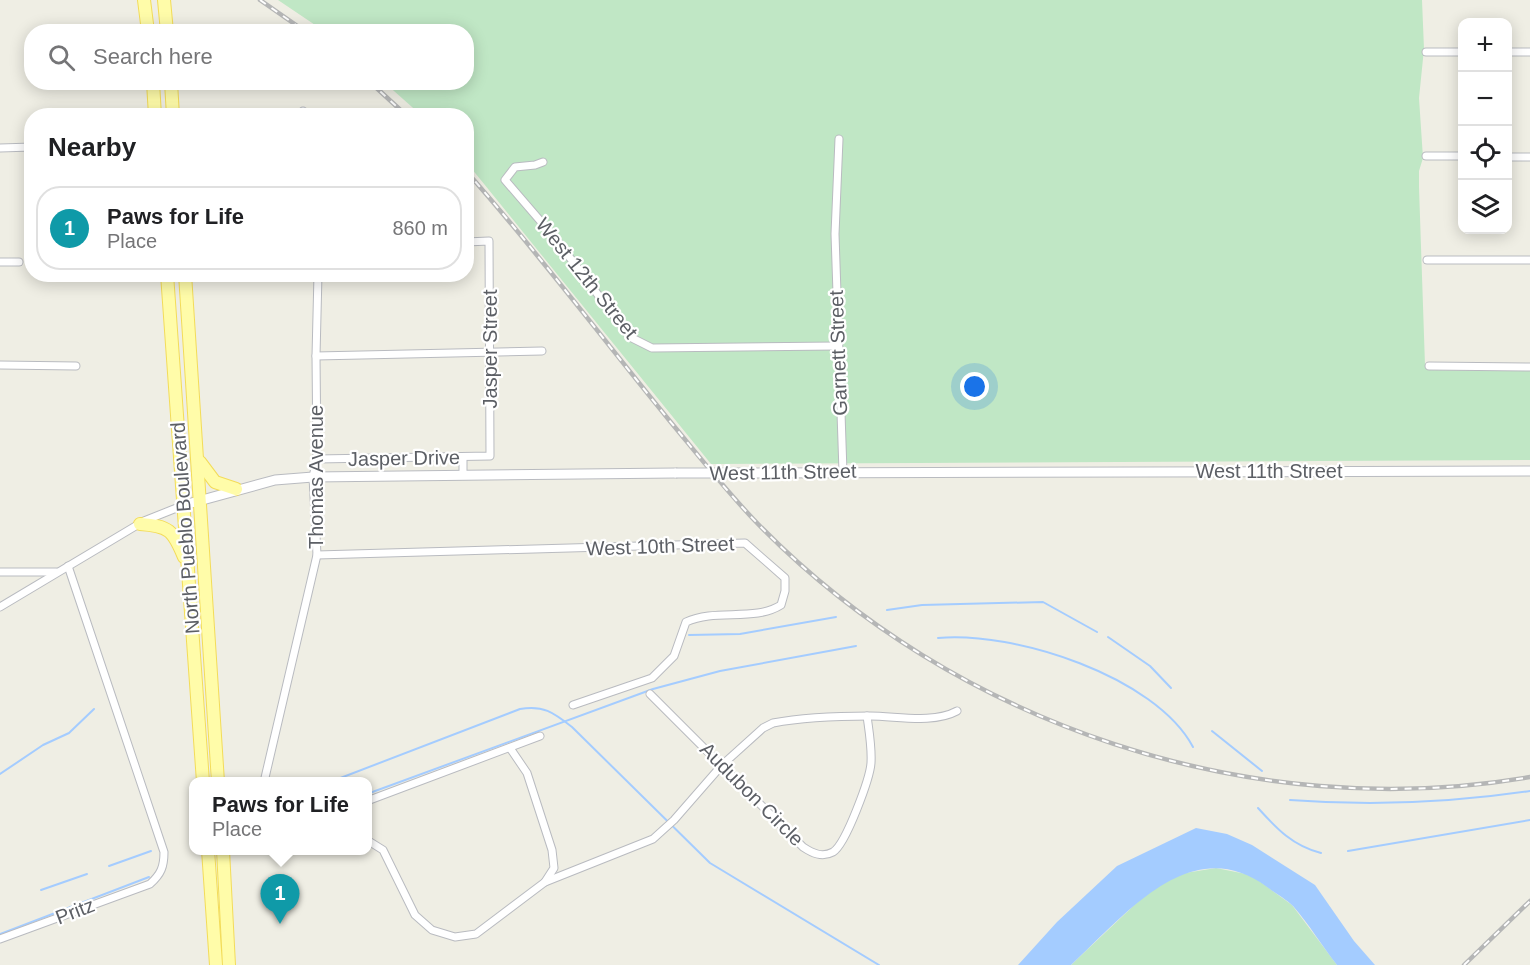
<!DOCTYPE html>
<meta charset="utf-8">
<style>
body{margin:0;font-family:Helvetica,sans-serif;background:#f6f6f6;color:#202124}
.controls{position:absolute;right:18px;top:18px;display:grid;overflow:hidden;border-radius:12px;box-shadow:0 3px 15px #0003}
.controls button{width:54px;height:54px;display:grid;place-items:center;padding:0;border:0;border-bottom:2px solid #e0e0e0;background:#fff;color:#202124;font:30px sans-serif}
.you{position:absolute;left:975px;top:387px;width:21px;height:21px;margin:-15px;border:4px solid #fff;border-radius:50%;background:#1a73e8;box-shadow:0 0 0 9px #1a73e833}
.badge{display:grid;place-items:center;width:39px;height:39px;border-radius:50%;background:#111827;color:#fff;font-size:20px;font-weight:700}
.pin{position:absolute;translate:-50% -50px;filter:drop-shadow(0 2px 3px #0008)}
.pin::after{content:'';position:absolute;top:32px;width:21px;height:18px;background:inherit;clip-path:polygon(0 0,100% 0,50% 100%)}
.popup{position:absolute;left:189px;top:777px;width:183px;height:78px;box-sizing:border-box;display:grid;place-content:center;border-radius:12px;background:#fff;filter:drop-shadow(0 2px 4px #0005);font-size:20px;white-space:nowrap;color:#757577}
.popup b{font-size:22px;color:#202124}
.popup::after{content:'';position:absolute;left:50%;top:100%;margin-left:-12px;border:12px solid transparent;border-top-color:#fff}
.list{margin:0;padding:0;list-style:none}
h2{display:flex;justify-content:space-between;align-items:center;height:78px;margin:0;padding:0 24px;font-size:26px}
h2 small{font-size:20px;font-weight:400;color:#757577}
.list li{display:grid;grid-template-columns:39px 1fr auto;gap:18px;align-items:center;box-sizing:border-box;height:84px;margin:0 12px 12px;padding:0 12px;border:2px solid #e0e0e0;border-radius:24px}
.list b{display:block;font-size:22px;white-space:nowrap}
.list p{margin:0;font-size:20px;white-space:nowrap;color:#757577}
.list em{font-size:20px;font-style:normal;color:#757577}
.icon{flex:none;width:33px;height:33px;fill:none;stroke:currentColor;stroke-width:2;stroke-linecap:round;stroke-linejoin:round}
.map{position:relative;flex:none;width:1530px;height:965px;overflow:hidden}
.search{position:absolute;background:#fff;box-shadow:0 3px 15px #0003;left:24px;top:24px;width:450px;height:66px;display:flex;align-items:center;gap:15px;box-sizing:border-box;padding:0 21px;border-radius:24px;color:#757577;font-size:22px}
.panel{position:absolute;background:#fff;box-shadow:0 3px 15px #0003;left:24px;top:108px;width:450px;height:174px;border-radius:24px}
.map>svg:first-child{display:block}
</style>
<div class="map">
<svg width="1530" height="965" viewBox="0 0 1530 965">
<rect width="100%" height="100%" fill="#efeee4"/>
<!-- green -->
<g fill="#c0e7c5">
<path d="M278,0H1422L1424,49L1419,98L1423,158L1419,171V187L1425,365L1430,370L1530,371V460L711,464L467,163L466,116L421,115L385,83L466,82V32L324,31Z"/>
<path d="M1216,868L1251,875L1292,905L1337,965H1071L1146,894L1179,874Z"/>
</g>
<!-- water -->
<path fill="#a4ccff" d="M1196,828L1227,834L1252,845L1315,885L1354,941L1375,965H1337C1322,946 1309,924 1293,906C1286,899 1275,893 1267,887C1190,830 1124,917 1071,965H1018L1057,922L1117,866Z"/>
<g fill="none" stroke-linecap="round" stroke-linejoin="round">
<!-- stream -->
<g stroke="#a4ccff" stroke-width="2">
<path d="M887,610L922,605L1043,602L1097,632"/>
<path d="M689,635L740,634L836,617"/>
<path d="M1108,637L1150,666L1171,688"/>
<path d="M938,638C1014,631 1155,676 1193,747"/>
<path d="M1212,731L1262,771"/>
<path d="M0,774L43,745L69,733L94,709"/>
<path d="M330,782L520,709C543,705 553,712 572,727L710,863L879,965"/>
<path d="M367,794L653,689L720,671L856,646"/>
<path d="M1290,800C1370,806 1450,803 1530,791"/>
<path d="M1258,808C1277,829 1293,846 1321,853"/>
<path d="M1348,851L1530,820"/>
<path d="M109,866L151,851"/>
<path d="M41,890L87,874"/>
<path d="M0,934L149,877"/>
</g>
<defs>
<g id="minor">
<path d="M1426,52H1462"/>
<path d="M1508,52H1530"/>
<path d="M303,111V116"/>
<path d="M839,139L835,234L843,472"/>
<path d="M0,148L32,147"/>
<path d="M1426,156H1462"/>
<path d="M1508,157H1530"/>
<path d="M543,162L535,165L515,167L505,180L555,238L630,337L652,348L837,346"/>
<path d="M1427,260H1530"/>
<path d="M0,262H19"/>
<path d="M316,356L542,351"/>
<path d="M0,365L76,366"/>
<path d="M1429,366L1530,367"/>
<path d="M317,459L490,456L489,241L466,242"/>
<path d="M463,475V457"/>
<path d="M317,555L745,543L785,578V591L781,605C754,622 716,608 686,622L674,656L652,678L573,705"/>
<path d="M0,572H56"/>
<path d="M0,607L144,521L184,505"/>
<path d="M650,694L803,847C812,853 822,858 833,852C846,844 870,778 871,763C872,747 869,731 867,716"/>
<path d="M264,782L317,555L313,477L317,459L316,356L318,274"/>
<path d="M367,801L540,736"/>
<path d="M367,840L383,850L415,915L432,930L455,937L476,934L545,882L554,868L552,850L527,773L510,748"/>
<path d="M545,882L653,839L674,820L722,765L763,728L773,723C804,717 839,716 870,716C897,716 933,724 957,711"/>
<path d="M0,939L150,884C161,874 164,867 164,852L68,566"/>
</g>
<g id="tertiary">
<path d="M743,473L1530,471"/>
<path d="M184,505L275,480L313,477L676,473"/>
</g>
<g id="primary">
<path d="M144,0L148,32"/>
<path d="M164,0L167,32"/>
<path d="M153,82L155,116"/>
<path d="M171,82L173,116"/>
<path d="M167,274L203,782"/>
<path d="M185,274L218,782"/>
<path d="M200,462L215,482L236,489"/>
<path d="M140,524C169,526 173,530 184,557"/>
<path d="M208,850L216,965"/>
<path d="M223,850L229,965"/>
</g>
</defs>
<!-- minor casing -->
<use href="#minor" stroke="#b9bbc0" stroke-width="9"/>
<!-- tertiary casing -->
<use href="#tertiary" stroke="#b9bbc0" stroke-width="11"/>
<!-- primary casing -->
<use href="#primary" stroke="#f3dc59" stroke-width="14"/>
<!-- minor -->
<use href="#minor" stroke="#fff" stroke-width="7"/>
<!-- tertiary -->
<use href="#tertiary" stroke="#fff" stroke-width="9"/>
<!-- primary -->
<use href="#primary" stroke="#fffca9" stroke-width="12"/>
<defs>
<g id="rail">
<path d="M260,0L306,32"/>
<path d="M370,82L407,116"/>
<path d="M466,171C537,251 601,337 669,420C698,455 726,491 758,524C954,725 1253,825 1530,777"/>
<path d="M1464,965L1530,901"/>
</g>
</defs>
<!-- rail casing -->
<use href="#rail" stroke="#b5b6b6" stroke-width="4.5"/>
<!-- rail -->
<use href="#rail" stroke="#fff" stroke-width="2" stroke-dasharray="7" stroke-linecap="butt"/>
<defs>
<path id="tertiary-bridge" d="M676,473H743"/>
</defs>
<!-- tertiary-bridge casing -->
<use href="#tertiary-bridge" stroke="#b9bbc0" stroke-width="11" stroke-linecap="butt"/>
<!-- tertiary-bridge -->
<use href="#tertiary-bridge" stroke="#fff" stroke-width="9"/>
</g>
<g text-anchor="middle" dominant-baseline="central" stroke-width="4.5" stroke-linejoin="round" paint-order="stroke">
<!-- street labels -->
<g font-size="20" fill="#5c5f65" stroke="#fff">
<text transform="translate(587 278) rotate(51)">West 12th Street</text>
<text transform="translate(490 349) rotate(-90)">Jasper Street</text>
<text transform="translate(838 353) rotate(-92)">Garnett Street</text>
<text transform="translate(404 458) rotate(-1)">Jasper Drive</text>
<text x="1269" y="471">West 11th Street</text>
<text transform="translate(783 472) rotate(-1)">West 11th Street</text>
<text transform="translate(316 477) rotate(-90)">Thomas Avenue</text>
<text transform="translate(185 528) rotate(-94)">North Pueblo Boulevard</text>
<text transform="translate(660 546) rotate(-2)">West 10th Street</text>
<text transform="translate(752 794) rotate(45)">Audubon Circle</text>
<text transform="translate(75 911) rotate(-21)">Pritz</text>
</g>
</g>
</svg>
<div class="controls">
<button>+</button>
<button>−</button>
<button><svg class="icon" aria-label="locate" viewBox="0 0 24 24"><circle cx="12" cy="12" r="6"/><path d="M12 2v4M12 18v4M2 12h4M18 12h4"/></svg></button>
<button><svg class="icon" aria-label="layers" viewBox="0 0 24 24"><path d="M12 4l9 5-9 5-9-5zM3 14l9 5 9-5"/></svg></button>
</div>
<div class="you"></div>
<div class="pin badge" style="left:280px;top:924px;background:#0f9aa8">1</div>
<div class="popup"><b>Paws for Life</b>Place</div>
<div class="search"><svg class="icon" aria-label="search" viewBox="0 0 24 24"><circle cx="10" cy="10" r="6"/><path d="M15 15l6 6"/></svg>Search here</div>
<section class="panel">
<h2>Nearby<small></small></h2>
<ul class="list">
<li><span class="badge" style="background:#0f9aa8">1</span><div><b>Paws for Life</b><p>Place</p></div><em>860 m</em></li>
</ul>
</section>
</div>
